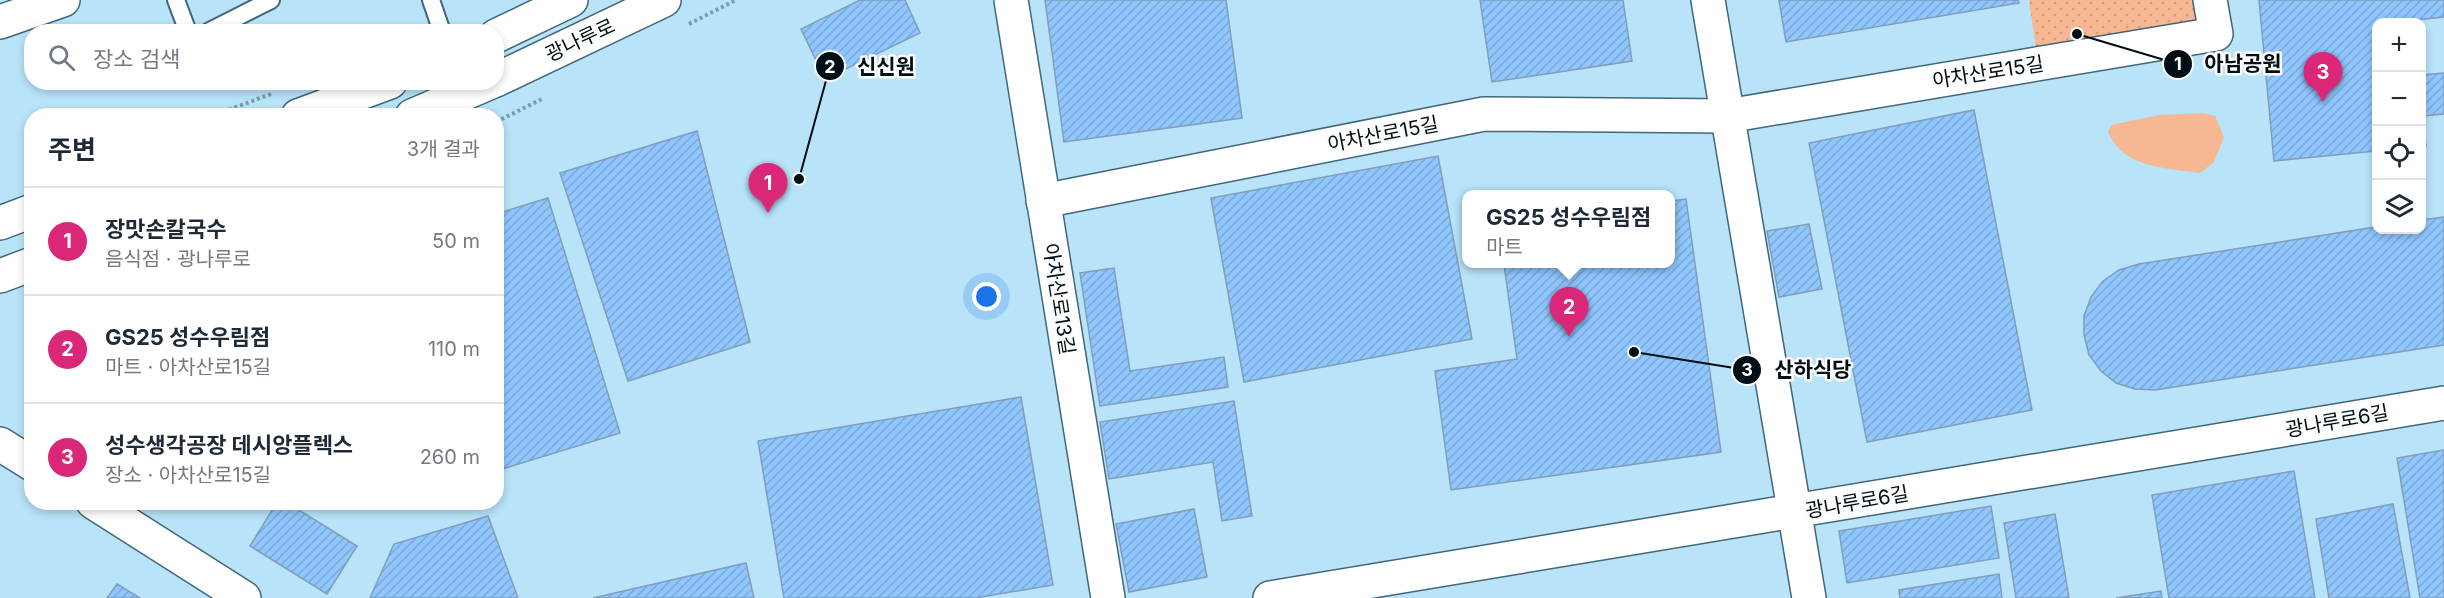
<!DOCTYPE html>
<html lang="ko">
<meta charset="utf-8">
<style>
body{margin:0;font-family:Inter,"Noto Sans KR",sans-serif;background:#f2f2f3;color:#1f2937}
.controls{position:absolute;right:18px;top:18px;display:grid;overflow:hidden;border-radius:12px;box-shadow:0 3px 9px #0003}
.controls button{width:54px;height:54px;display:grid;place-items:center;padding:0;border:0;border-bottom:2px solid #e0e1e3;background:#fff;color:#1f2937;font:30px sans-serif}
.you{position:absolute;left:987px;top:297px;width:21px;height:21px;margin:-15px;border:4px solid #fff;border-radius:50%;background:#1a73e8;box-shadow:0 0 0 9px #1a73e833}
.badge{display:grid;place-items:center;width:39px;height:39px;border-radius:50%;background:#db2777;color:#fff;font-size:20px;font-weight:700}
.pin{position:absolute;translate:-50% -50px;filter:drop-shadow(0 2px 3px #0008)}
.pin::after{content:'';position:absolute;top:32px;width:21px;height:18px;background:inherit;clip-path:polygon(0 0,100% 0,50% 100%)}
.popup{position:absolute;left:1462px;top:190px;width:213px;height:78px;box-sizing:border-box;display:grid;place-content:center;border-radius:12px;background:#fff;filter:drop-shadow(0 2px 4px #0005);font-size:20px;white-space:nowrap;color:#747a83}
.popup b{font-size:22px;color:#1f2937}
.popup::after{content:'';position:absolute;left:50%;top:100%;margin-left:-12px;border:12px solid transparent;border-top-color:#fff}
.list{margin:0;padding:0;list-style:none}
h2{display:flex;justify-content:space-between;align-items:center;height:78px;margin:0;padding:0 24px;font-size:26px}
h2 small{font-size:20px;font-weight:400;color:#747a83}
.list li{display:grid;grid-template-columns:39px 1fr auto;gap:18px;align-items:center;box-sizing:border-box;height:108px;padding:0 24px;border-top:2px solid #e0e1e3}
.list b{display:block;font-size:22px;white-space:nowrap}
.list p{margin:0;font-size:20px;white-space:nowrap;color:#747a83}
.list em{font-size:20px;font-style:normal;color:#747a83}
.icon{flex:none;width:33px;height:33px;fill:none;stroke:currentColor;stroke-width:2;stroke-linecap:round;stroke-linejoin:round}
.map{position:relative;flex:none;width:2444px;height:598px;overflow:hidden}
.search{position:absolute;background:#fff;box-shadow:0 3px 9px #0003;left:24px;top:24px;width:480px;height:66px;display:flex;align-items:center;gap:15px;box-sizing:border-box;padding:0 21px;border-radius:24px;color:#747a83;font-size:22px}
.panel{position:absolute;background:#fff;box-shadow:0 3px 9px #0003;left:24px;top:108px;width:480px;height:402px;border-radius:24px}
.map>svg:first-child{display:block}
</style>
<div class="map">
<svg width="2444" height="598" viewBox="0 0 2444 598">
<defs>
<pattern id="park-dots" width="8" height="8" patternUnits="userSpaceOnUse" patternTransform="scale(1.5)"><rect width="8" height="8" fill="#f7b793"/><path d="M2 2h.1M6 6h.1" fill="none" stroke="#d29c7e" stroke-width="1.8" stroke-linecap="round"/></pattern>
<pattern id="building-hatch" width="6" height="6" patternUnits="userSpaceOnUse" patternTransform="scale(1.5)"><rect width="6" height="6" fill="#90c6fe"/><path d="M-1 1l2-2M0 6l6-6M5 7l2-2" fill="none" stroke="#7aa9d9"/></pattern>
</defs>
<rect width="100%" height="100%" fill="#b8e3f8"/>
<!-- green -->
<path fill="#f7b793" d="M2203,113L2215,116L2224,137L2214,162L2200,173C2166,168 2123,168 2108,132L2111,125L2160,115Z"/>
<!-- park -->
<path fill="url(#park-dots)" d="M2029,0H2202L2205,21L2036,48Z"/>
<!-- building -->
<g fill="url(#building-hatch)" stroke="#819dba" stroke-width="1.5">
<path d="M860,0H905L920,33L825,79L801,29Z"/>
<path d="M1045,0H1226L1242,118L1064,142Z"/>
<path d="M1480,0H1623L1632,61L1492,82Z"/>
<path d="M1779,0H2018L2019,3L1786,42Z"/>
<path d="M2259,0H2444V17L2417,20L2418,22H2376V151L2274,161Z"/>
<path d="M2422,65V75L2444,73V114L2423,116L2426,146H2422Z"/>
<path d="M1974,110L2032,410L1867,442L1809,143Z"/>
<path d="M697,131L750,342L628,381L560,173Z"/>
<path d="M1438,156L1472,339L1244,382L1211,198Z"/>
<path d="M548,198L620,433L496,471V214Z"/>
<path d="M1686,199L1721,452L1451,490L1435,371L1517,359L1504,264H1671V201Z"/>
<path d="M2444,217V345L2155,390L2135,389L2116,383L2101,371L2089,355L2084,335V316L2091,297L2103,281L2119,270L2139,264L2376,227V230H2422V220Z"/>
<path d="M1809,224L1822,289L1779,297L1767,231Z"/>
<path d="M1114,268L1130,371L1224,357L1228,387L1100,406L1080,273Z"/>
<path d="M1021,397L1053,585L975,598H784L758,441Z"/>
<path d="M1234,401L1252,516L1222,521L1213,462L1109,479L1100,422Z"/>
<path d="M2444,450V598H2420L2397,458Z"/>
<path d="M2294,471L2315,598H2169L2152,495Z"/>
<path d="M277,502H286L357,546L327,594L250,546Z"/>
<path d="M2393,504L2410,598H2329L2316,519Z"/>
<path d="M1991,506L1999,558L1847,583L1839,531Z"/>
<path d="M1194,509L1207,577L1129,592L1116,524Z"/>
<path d="M2055,514L2069,598H2016L2004,523Z"/>
<path d="M488,516L518,598H370L394,544Z"/>
<path d="M746,563L754,598H593Z"/>
<path d="M1999,574L2002,598H1900L1899,590Z"/>
<path d="M117,584L140,598H107Z"/>
<path d="M2161,591L2162,598H2116Z"/>
</g>
<g fill="none" stroke-linecap="round" stroke-linejoin="round">
<defs>
<g id="lane">
<path d="M176,0L188,32"/>
<path d="M431,0L442,32"/>
<path d="M208,32L271,0"/>
</g>
<g id="street">
<path d="M1011,0L1108,598"/>
<path d="M1708,0L1809,598"/>
<path d="M0,22L63,0"/>
<path d="M1043,201L1484,114L1727,116L2216,34L2210,0"/>
<path d="M0,444L32,464"/>
<path d="M93,502L244,598"/>
<path d="M1270,598L2444,403"/>
</g>
<g id="secondary">
<path d="M496,36L571,0"/>
<path d="M496,80L664,0"/>
<path d="M298,116L390,82"/>
<path d="M412,116L491,82"/>
<path d="M0,223L32,211"/>
<path d="M0,276L32,264"/>
</g>
</defs>
<!-- lane casing -->
<use href="#lane" stroke="#40677a" stroke-width="20"/>
<!-- street casing -->
<use href="#street" stroke="#40677a" stroke-width="36"/>
<!-- secondary casing -->
<use href="#secondary" stroke="#40677a" stroke-width="36"/>
<!-- path -->
<g stroke="#7b9bac" stroke-width="4" stroke-dasharray="3 3" stroke-linecap="butt">
<path d="M689,24L736,0"/>
<path d="M212,116L271,94"/>
<path d="M496,122L544,98"/>
</g>
<!-- lane -->
<use href="#lane" stroke="#fff" stroke-width="16"/>
<!-- street -->
<use href="#street" stroke="#fff" stroke-width="33"/>
<!-- secondary -->
<use href="#secondary" stroke="#fff" stroke-width="33"/>
</g>
<g text-anchor="middle" dominant-baseline="central" stroke-width="5" stroke-linejoin="round" paint-order="stroke">
<!-- street labels -->
<g font-size="20" fill="#010e15" stroke="#fcfcfc">
<text transform="translate(580 40) rotate(-25)">광나루로</text>
<text transform="translate(1988 72) rotate(-9)">아차산로15길</text>
<text transform="translate(1383 134) rotate(-11)">아차산로15길</text>
<text transform="translate(1059 299) rotate(81)">아차산로13길</text>
<text transform="translate(2337 421) rotate(-10)">광나루로6길</text>
<text transform="translate(1857 502) rotate(-10)">광나루로6길</text>
</g>
</g>
<!-- callouts -->
<path fill="none" stroke="#010e15" stroke-width="2" d="M2077 34L2178 64M799 179L830 66M1634 352L1747 370"/>
<g fill="#010e15" stroke="#fcfcfc" stroke-width="2">
<circle cx="2077" cy="34" r="6"/>
<circle cx="799" cy="179" r="6"/>
<circle cx="1634" cy="352" r="6"/>
<circle cx="2178" cy="64" r="15"/>
<circle cx="830" cy="66" r="15"/>
<circle cx="1747" cy="370" r="15"/>
</g>
<g font-size="18" text-anchor="middle" font-weight="bold" fill="#fff">
<text x="2178" y="70">1</text>
<text x="830" y="73">2</text>
<text x="1747" y="376">3</text>
</g>
<g font-size="21" text-anchor="middle" font-weight="bold" fill="#010e15" stroke="#fcfcfc" stroke-width="5" stroke-linejoin="round" paint-order="stroke">
<text x="2243" y="71">아남공원</text>
<text x="886" y="74">신신원</text>
<text x="1813" y="377">산하식당</text>
</g>
</svg>
<div class="controls">
<button>+</button>
<button>−</button>
<button><svg class="icon" aria-label="locate" viewBox="0 0 24 24"><circle cx="12" cy="12" r="6"/><path d="M12 2v4M12 18v4M2 12h4M18 12h4"/></svg></button>
<button><svg class="icon" aria-label="layers" viewBox="0 0 24 24"><path d="M12 4l9 5-9 5-9-5zM3 14l9 5 9-5"/></svg></button>
</div>
<div class="you"></div>
<div class="pin badge" style="left:768px;top:213px">1</div>
<div class="pin badge" style="left:1569px;top:337px">2</div>
<div class="popup"><b>GS25 성수우림점</b>마트</div>
<div class="pin badge" style="left:2323px;top:102px">3</div>
<div class="search"><svg class="icon" aria-label="search" viewBox="0 0 24 24"><circle cx="10" cy="10" r="6"/><path d="M15 15l6 6"/></svg>장소 검색</div>
<section class="panel">
<h2>주변<small>3개 결과</small></h2>
<ul class="list">
<li><span class="badge">1</span><div><b>장맛손칼국수</b><p>음식점 · 광나루로</p></div><em>50 m</em></li>
<li><span class="badge">2</span><div><b>GS25 성수우림점</b><p>마트 · 아차산로15길</p></div><em>110 m</em></li>
<li><span class="badge">3</span><div><b>성수생각공장 데시앙플렉스</b><p>장소 · 아차산로15길</p></div><em>260 m</em></li>
</ul>
</section>
</div>
